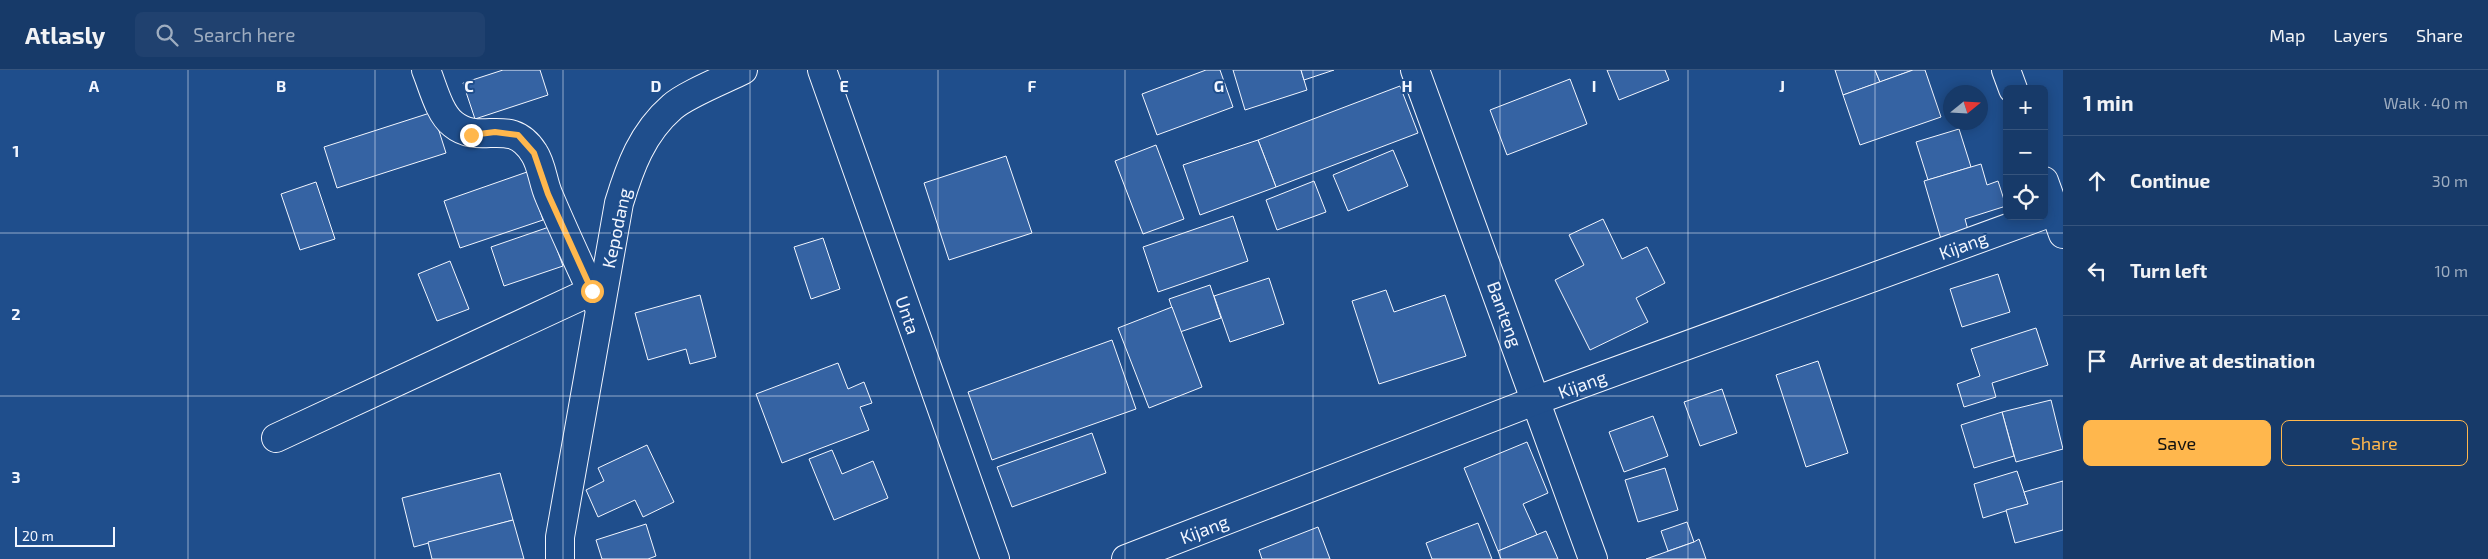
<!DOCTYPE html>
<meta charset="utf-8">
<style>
body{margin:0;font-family:"Exo 2",sans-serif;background:#20416f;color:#f1f3f6}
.controls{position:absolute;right:15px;top:15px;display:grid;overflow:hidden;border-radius:8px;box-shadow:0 2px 12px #0003}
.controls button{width:45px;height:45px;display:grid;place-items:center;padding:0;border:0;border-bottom:1px solid #36547d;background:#173a69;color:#f1f3f6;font:25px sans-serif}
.compass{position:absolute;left:1943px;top:15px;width:45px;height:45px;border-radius:50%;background:#173a69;box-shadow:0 2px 12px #0003;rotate:72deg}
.scale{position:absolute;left:15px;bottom:12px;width:100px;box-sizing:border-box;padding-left:5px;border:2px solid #f2f6ff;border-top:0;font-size:14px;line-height:18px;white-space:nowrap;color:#f2f6ff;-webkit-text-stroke:4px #1f4e8c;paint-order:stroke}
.stop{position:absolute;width:15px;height:15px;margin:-11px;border:4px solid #ffb74d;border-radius:50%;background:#fff}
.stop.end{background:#ffb74d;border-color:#fff;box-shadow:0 1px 5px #0008}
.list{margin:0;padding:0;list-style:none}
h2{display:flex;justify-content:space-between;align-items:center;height:65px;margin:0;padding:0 20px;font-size:21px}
h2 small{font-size:16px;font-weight:400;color:#9eadc0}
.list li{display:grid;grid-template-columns:32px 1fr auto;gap:15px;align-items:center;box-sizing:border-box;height:90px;padding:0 20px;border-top:1px solid #36547d}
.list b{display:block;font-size:19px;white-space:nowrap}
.list em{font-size:16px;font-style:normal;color:#9eadc0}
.actions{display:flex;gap:10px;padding:15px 20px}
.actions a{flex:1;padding:11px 0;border:1px solid #ffb74d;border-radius:8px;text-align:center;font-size:18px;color:#ffb74d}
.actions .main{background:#ffb74d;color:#111}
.icon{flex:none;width:28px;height:28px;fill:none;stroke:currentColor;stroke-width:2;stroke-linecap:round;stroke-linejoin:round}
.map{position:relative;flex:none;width:2063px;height:489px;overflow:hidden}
header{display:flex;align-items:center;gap:30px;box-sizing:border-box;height:70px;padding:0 25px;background:#173a69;border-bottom:1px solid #36547d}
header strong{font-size:24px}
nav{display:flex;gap:28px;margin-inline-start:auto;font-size:18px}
.search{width:350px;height:45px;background:#20416f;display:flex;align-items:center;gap:12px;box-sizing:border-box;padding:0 18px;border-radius:8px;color:#9eadc0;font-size:19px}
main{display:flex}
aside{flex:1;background:#173a69}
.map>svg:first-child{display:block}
</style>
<header>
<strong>Atlasly</strong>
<div class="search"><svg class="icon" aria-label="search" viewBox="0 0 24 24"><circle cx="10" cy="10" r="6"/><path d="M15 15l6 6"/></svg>Search here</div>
<nav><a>Map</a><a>Layers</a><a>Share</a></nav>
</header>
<main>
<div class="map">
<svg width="2063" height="489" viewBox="0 0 2063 489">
<rect width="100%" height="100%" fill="#1f4e8c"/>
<!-- building -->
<g fill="#3563a3" stroke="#f2f6ff">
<path d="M503,0H540L548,25L475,49L463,13Z"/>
<path d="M1206,0H1220L1233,37L1157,65L1142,24Z"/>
<path d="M1233,0H1301L1307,20L1245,40Z"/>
<path d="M1301,0H1334L1304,10Z"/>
<path d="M1607,0H1665L1669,10L1619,30Z"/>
<path d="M1835,0H1875L1880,12L1843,25Z"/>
<path d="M1875,0H1913L1880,12Z"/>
<path d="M1913,0H1925L1941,47L1860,75L1843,25Z"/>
<path d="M1570,9L1587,54L1507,85L1490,40Z"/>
<path d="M1400,16L1418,63L1276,117L1258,70Z"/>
<path d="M433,42L446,83L337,118L324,77Z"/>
<path d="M1959,59L1971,97L1928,110L1916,72Z"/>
<path d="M1258,70L1276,117L1200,145L1183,95Z"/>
<path d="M1156,75L1184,149L1143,164L1115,91Z"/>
<path d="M1393,80L1408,116L1348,141L1333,105Z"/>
<path d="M1006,86L1032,163L949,190L924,113Z"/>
<path d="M1981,94L1987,115L1998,111L2006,136L1965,149L1968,160L1941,169L1924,111Z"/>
<path d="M527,102L543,150L460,178L444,131Z"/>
<path d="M1314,111L1326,142L1277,160L1266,130Z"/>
<path d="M316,112L335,169L300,180L281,124Z"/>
<path d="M1233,146L1248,191L1158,222L1143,177Z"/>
<path d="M1603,149L1622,189L1647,177L1665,213L1636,228L1648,252L1590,280L1555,210L1584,195L1569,165Z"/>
<path d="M549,157L563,196L504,216L491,177Z"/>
<path d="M823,168L840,219L811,229L794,177Z"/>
<path d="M450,191L469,239L437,251L418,204Z"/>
<path d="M1998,204L2010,242L1962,257L1950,219Z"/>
<path d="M1269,208L1284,254L1230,272L1214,226Z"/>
<path d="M1210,215L1221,248L1180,262L1169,229Z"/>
<path d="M1386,220L1394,242L1445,225L1466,286L1379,314L1352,231Z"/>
<path d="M700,225L716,287L690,294L686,279L648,290L635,243Z"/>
<path d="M1172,237L1202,317L1149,338L1118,258Z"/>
<path d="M2036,258L2048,295L1992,313L1996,327L1964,337L1957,314L1980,306L1971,279Z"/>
<path d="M1112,270L1136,339L992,390L968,322Z"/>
<path d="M1818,291L1848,383L1806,397L1776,305Z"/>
<path d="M838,293L848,319L864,312L872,333L860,337L869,360L782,393L756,324Z"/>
<path d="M1722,319L1737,363L1700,376L1684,332Z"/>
<path d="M2051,330L2063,379L2016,392L2002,342Z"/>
<path d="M2002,342L2014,386L1974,398L1961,355Z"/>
<path d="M1653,346L1668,386L1624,402L1609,362Z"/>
<path d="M1092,363L1106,403L1012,437L997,397Z"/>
<path d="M1527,372L1548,423L1523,434L1537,465L1498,481L1464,398Z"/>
<path d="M647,375L674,432L643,447L635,430L598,447L586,420L604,411L598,398Z"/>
<path d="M832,380L842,404L873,391L888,428L834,450L809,389Z"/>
<path d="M1665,398L1678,440L1638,452L1625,410Z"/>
<path d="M2017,401L2028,434L1983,448L1974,414Z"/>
<path d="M500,403L513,450L414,477L402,428Z"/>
<path d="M2063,411V460L2015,473L2006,440L2028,434L2024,422Z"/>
<path d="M513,450L524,489H432L428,472Z"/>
<path d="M1687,452L1694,472L1668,481L1661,461Z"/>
<path d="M1478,453L1492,489H1432L1426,473Z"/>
<path d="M646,454L656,486L648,489H602L596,470Z"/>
<path d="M1318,457L1330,489H1262L1259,480Z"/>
<path d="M1546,461L1558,489H1501L1498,481Z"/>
<path d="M1699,469L1706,489H1646L1694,472Z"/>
</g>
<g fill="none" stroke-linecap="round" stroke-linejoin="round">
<defs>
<g id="street">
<path d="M426,0C433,17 439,43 453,54C481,77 510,45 534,83C542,95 543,113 549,126C565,164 582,200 599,237"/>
<path d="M822,0L995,489"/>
<path d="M1415,0L1593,489"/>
<path d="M2006,0L2013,19"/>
<path d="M2044,111L2063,164"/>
<path d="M276,368L592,221"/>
<path d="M560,489V467L619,133C630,97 642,63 672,37C685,25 725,9 743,0"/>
<path d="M1126,489L1537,330L2041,146"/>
</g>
</defs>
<!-- street casing -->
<use href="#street" stroke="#f2f6ff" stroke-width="30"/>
<!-- street -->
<use href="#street" stroke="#1f4e8c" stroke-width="28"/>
</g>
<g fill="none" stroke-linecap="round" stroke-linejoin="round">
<!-- route -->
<path stroke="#ffb74d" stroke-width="6" d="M471,65L495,62L518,65L534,83L548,124L592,221"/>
</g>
<!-- grid -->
<path fill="none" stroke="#f2f6ff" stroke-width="1" stroke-opacity="0.55" d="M188,0V489M375,0V489M563,0V489M750,0V489M938,0V489M1125,0V489M1313,0V489M1500,0V489M1688,0V489M1875,0V489M0,163H2063M0,326H2063"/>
<g text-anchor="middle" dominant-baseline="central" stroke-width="4" stroke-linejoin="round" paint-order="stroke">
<!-- street labels -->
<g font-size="18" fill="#f2f6ff" stroke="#1f4e8c">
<text transform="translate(616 158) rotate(-78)">Kepodang</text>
<text transform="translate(1963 175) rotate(-20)">Kijang</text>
<text transform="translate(1505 244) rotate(70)">Banteng</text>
<text transform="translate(908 245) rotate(71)">Unta</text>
<text transform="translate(1582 314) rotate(-20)">Kijang</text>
<text transform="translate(1204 459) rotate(-21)">Kijang</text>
</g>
</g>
<g font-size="16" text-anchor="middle" font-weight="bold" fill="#f2f6ff" stroke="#1f4e8c" stroke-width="4" stroke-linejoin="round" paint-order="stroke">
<text x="94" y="22">A</text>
<text x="281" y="22">B</text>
<text x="469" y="22">C</text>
<text x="656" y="22">D</text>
<text x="844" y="22">E</text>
<text x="1032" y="22">F</text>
<text x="1219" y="22">G</text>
<text x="1407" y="22">H</text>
<text x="1594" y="22">I</text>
<text x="1782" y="22">J</text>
<text x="16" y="87">1</text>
<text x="16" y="250">2</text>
<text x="16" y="413">3</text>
</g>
</svg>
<div class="controls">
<button>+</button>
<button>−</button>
<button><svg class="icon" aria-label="locate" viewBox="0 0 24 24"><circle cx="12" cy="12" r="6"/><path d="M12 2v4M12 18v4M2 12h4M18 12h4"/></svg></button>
</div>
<svg class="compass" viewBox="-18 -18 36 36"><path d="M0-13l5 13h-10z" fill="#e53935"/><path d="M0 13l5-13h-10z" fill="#9eadc0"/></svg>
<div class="scale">20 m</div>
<div class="stop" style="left:592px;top:221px"></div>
<div class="stop end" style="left:471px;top:65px"></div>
</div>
<aside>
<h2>1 min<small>Walk · 40 m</small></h2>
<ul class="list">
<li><svg class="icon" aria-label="ahead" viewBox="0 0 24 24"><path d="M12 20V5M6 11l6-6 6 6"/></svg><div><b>Continue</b></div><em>30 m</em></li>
<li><svg class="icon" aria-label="left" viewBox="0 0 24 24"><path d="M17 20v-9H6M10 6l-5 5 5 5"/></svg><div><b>Turn left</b></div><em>10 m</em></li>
<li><svg class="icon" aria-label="arrive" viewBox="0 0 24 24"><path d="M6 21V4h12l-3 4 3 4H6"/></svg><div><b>Arrive at destination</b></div></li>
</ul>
<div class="actions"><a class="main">Save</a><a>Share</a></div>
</aside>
</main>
